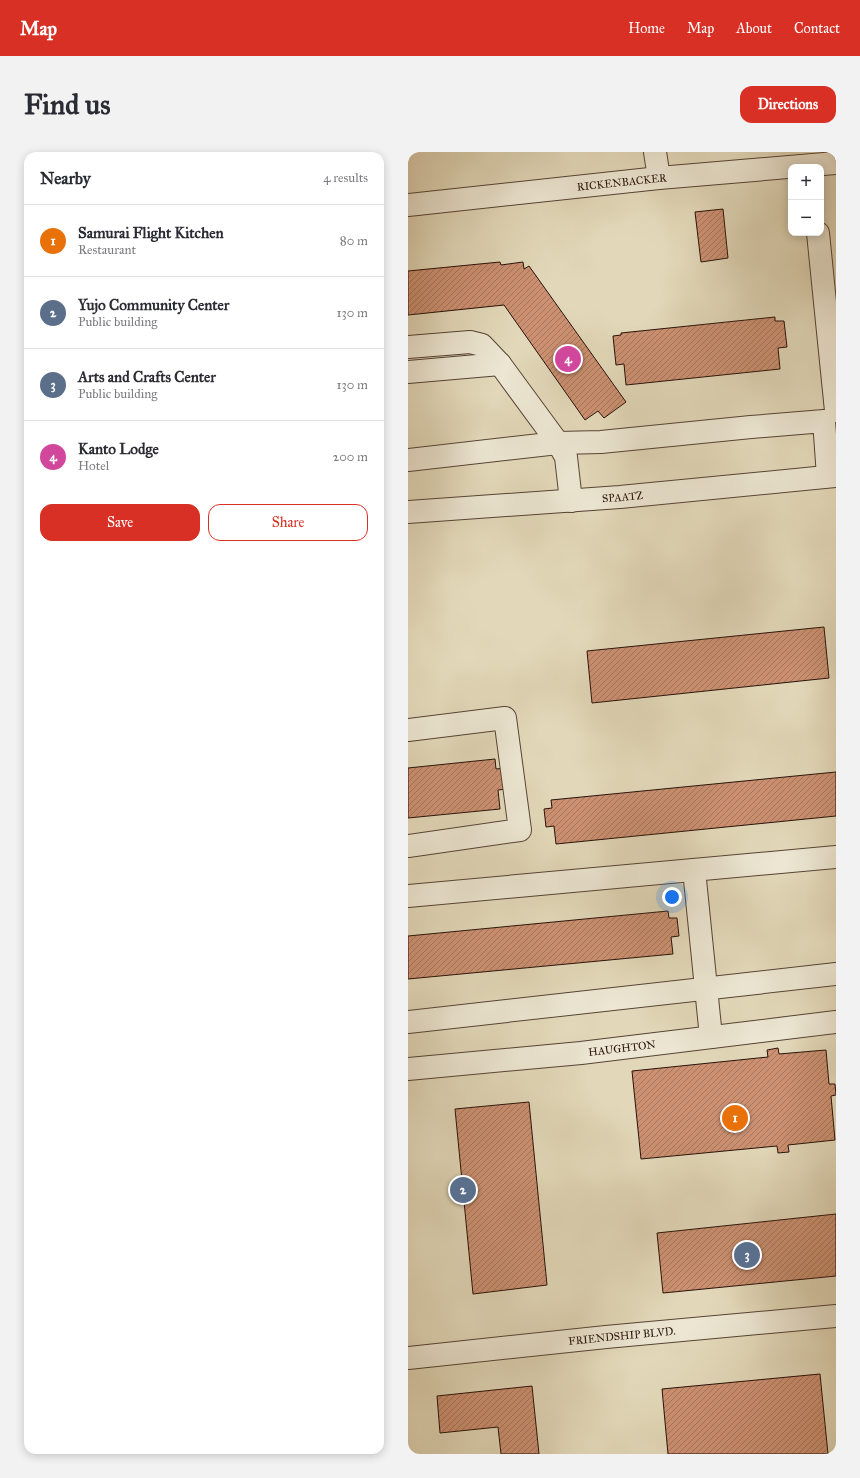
<!DOCTYPE html>
<meta charset="utf-8">
<style>
body{margin:0;font-family:"IM FELL Great Primer",serif;background:#f2f2f3;color:#2b2b33}
.controls{position:absolute;right:12px;top:12px;display:grid;overflow:hidden;border-radius:8px;box-shadow:0 2px 10px #0003}
.controls button{width:36px;height:36px;display:grid;place-items:center;padding:0;border:0;border-bottom:1px solid #e1e1e2;background:#fff;color:#2b2b33;font:20px sans-serif}
.you{position:absolute;left:264px;top:745px;width:14px;height:14px;margin:-10px;border:3px solid #fff;border-radius:50%;background:#1a73e8;box-shadow:0 0 0 6px #1a73e833}
.badge{display:grid;place-items:center;width:26px;height:26px;border-radius:50%;background:#d93025;color:#fff;font-size:13px;font-weight:700}
.pin{position:absolute;translate:-50% -50%;border:2px solid #fff;box-shadow:0 1px 4px #0006}
.list{margin:0;padding:0;list-style:none}
h2{display:flex;justify-content:space-between;align-items:center;height:52px;margin:0;padding:0 16px;font-size:17px}
h2 small{font-size:13px;font-weight:400;color:#7c7c81}
.list li{display:grid;grid-template-columns:26px 1fr auto;gap:12px;align-items:center;box-sizing:border-box;height:72px;padding:0 16px;border-top:1px solid #e1e1e2}
.list b{display:block;font-size:15px;white-space:nowrap}
.list p{margin:0;font-size:13px;white-space:nowrap;color:#7c7c81}
.list em{font-size:13px;font-style:normal;color:#7c7c81}
.actions{display:flex;gap:8px;padding:12px 16px}
.actions a{flex:1;padding:9px 0;border:1px solid #d93025;border-radius:12px;text-align:center;font-size:14px;color:#d93025}
.actions .main{background:#d93025;color:#fff}
.map{position:relative;flex:none;width:428px;height:1302px;overflow:hidden;border-radius:12px}
header{display:flex;align-items:center;gap:24px;box-sizing:border-box;height:56px;padding:0 20px;background:#d93025;color:#fff}
header strong{font-size:19px}
nav{display:flex;gap:22px;margin-inline-start:auto;font-size:14px}
.intro{display:flex;align-items:center;justify-content:space-between;box-sizing:border-box;height:96px;padding:0 24px}
h1{margin:0;font-size:28px}
.button{padding:10px 18px;border-radius:12px;background:#d93025;color:#fff;font-size:14px;font-weight:700}
main{display:flex;gap:24px;padding:0 24px}
aside{flex:1;background:#fff;border-radius:12px;box-shadow:0 2px 10px #0003}
.map>svg:first-child{display:block}
</style>
<header>
<strong>Map</strong>
<nav><a>Home</a><a>Map</a><a>About</a><a>Contact</a></nav>
</header>
<div class="intro"><h1>Find us</h1><a class="button">Directions</a></div>
<main>
<aside>
<h2>Nearby<small>4 results</small></h2>
<ul class="list">
<li><span class="badge" style="background:#e8710a">1</span><div><b>Samurai Flight Kitchen</b><p>Restaurant</p></div><em>80 m</em></li>
<li><span class="badge" style="background:#5c6f8a">2</span><div><b>Yujo Community Center</b><p>Public building</p></div><em>130 m</em></li>
<li><span class="badge" style="background:#5c6f8a">3</span><div><b>Arts and Crafts Center</b><p>Public building</p></div><em>130 m</em></li>
<li><span class="badge" style="background:#d1479c">4</span><div><b>Kanto Lodge</b><p>Hotel</p></div><em>200 m</em></li>
</ul>
<div class="actions"><a class="main">Save</a><a>Share</a></div>
</aside>
<div class="map">
<svg width="428" height="1302" viewBox="0 0 428 1302">
<defs>
<pattern id="building-hatch" width="6" height="6" patternUnits="userSpaceOnUse"><rect width="6" height="6" fill="#cc9172"/><path d="M-1 1l2-2M0 6l6-6M5 7l2-2" fill="none" stroke="#a6755c"/></pattern>
</defs>
<rect width="100%" height="100%" fill="#e2d8b9"/>
<filter id="stains"><feTurbulence type="fractalNoise" baseFrequency=".005" numOctaves="4"/><feColorMatrix values="0 0 0 0 .2 0 0 0 0 .09 0 0 0 0 .02 0 0 0 .5 -.17"/></filter>
<radialGradient id="worn" r=".72"><stop offset=".6" stop-color="#630" stop-opacity="0"/><stop offset="1" stop-color="#630" stop-opacity=".3"/></radialGradient>
<!-- building -->
<g fill="url(#building-hatch)" stroke="#281109">
<path d="M315,57L320,106L293,110L287,60Z"/>
<path d="M92,110L93,113L115,110L116,117L121,114L218,250L196,266L190,259L177,268L96,153L0,163V119Z"/>
<path d="M367,165V169H376L379,195L370,196L372,217L218,233L216,212L208,213L205,184L213,183V181Z"/>
<path d="M416,475L421,526L184,551L179,499Z"/>
<path d="M87,607L88,617L97,616L99,637L90,638L92,657L0,666V616Z"/>
<path d="M428,620V664L148,692L146,674L138,675L136,657L144,656L143,648Z"/>
<path d="M260,759L261,766H269L271,784L263,785L265,802L0,827V784Z"/>
<path d="M370,896L371,902L418,898L421,932H427L428,943L423,944L427,988L380,993L381,1000L370,1001L369,994L233,1007L224,919L360,905L359,898Z"/>
<path d="M121,950L139,1133L65,1142L47,957Z"/>
<path d="M428,1062V1124L255,1141L249,1081Z"/>
<path d="M412,1222L420,1302H260L254,1237Z"/>
<path d="M124,1234L131,1302H93L90,1275L32,1281L29,1244Z"/>
</g>
<g fill="none" stroke-linecap="round" stroke-linejoin="round">
<defs>
<g id="minor">
<path d="M247,0L251,26"/>
<path id="s1" d="M0,53L251,26L428,11"/>
<path d="M410,81L428,259"/>
<path d="M0,195L62,190L74,193L92,212L150,291L158,305L163,349"/>
<path d="M0,220L92,212"/>
<path d="M0,308L150,291L193,290L343,275L416,269L420,324"/>
<path id="s2" d="M0,360L212,345L428,324"/>
<path d="M0,578L97,566L112,678L0,694"/>
<path d="M286,718L303,885"/>
<path d="M0,744L428,705"/>
<path d="M0,870L428,822"/>
<path id="s3" d="M0,917L173,901L428,870"/>
<path id="s4" d="M0,1206L198,1185L428,1164"/>
</g>
</defs>
<!-- minor casing -->
<use href="#minor" stroke="#564335" stroke-width="24"/>
<!-- minor -->
<use href="#minor" stroke="#ece6d2" stroke-width="22"/>
</g>
<g text-anchor="middle" dominant-baseline="central" stroke-width="3" stroke-linejoin="round" paint-order="stroke">
<!-- street labels -->
<g font-size="11" fill="#281109" stroke="#ece6d2">
<text stroke="none"><textPath href="#s1" startOffset="215">RICKENBACKER</textPath></text>
<text stroke="none"><textPath href="#s2" startOffset="215">SPAATZ</textPath></text>
<text stroke="none"><textPath href="#s3" startOffset="215">HAUGHTON</textPath></text>
<text stroke="none"><textPath href="#s4" startOffset="215">FRIENDSHIP BLVD.</textPath></text>
</g>
</g>
<rect width="100%" height="100%" filter="url(#stains)"/>
<rect width="100%" height="100%" fill="url(#worn)"/>
</svg>
<div class="controls">
<button>+</button>
<button>−</button>
</div>
<div class="you"></div>
<div class="pin badge" style="left:327px;top:966px;background:#e8710a">1</div>
<div class="pin badge" style="left:55px;top:1038px;background:#5c6f8a">2</div>
<div class="pin badge" style="left:339px;top:1103px;background:#5c6f8a">3</div>
<div class="pin badge" style="left:160px;top:207px;background:#d1479c">4</div>
</div>
</main>
